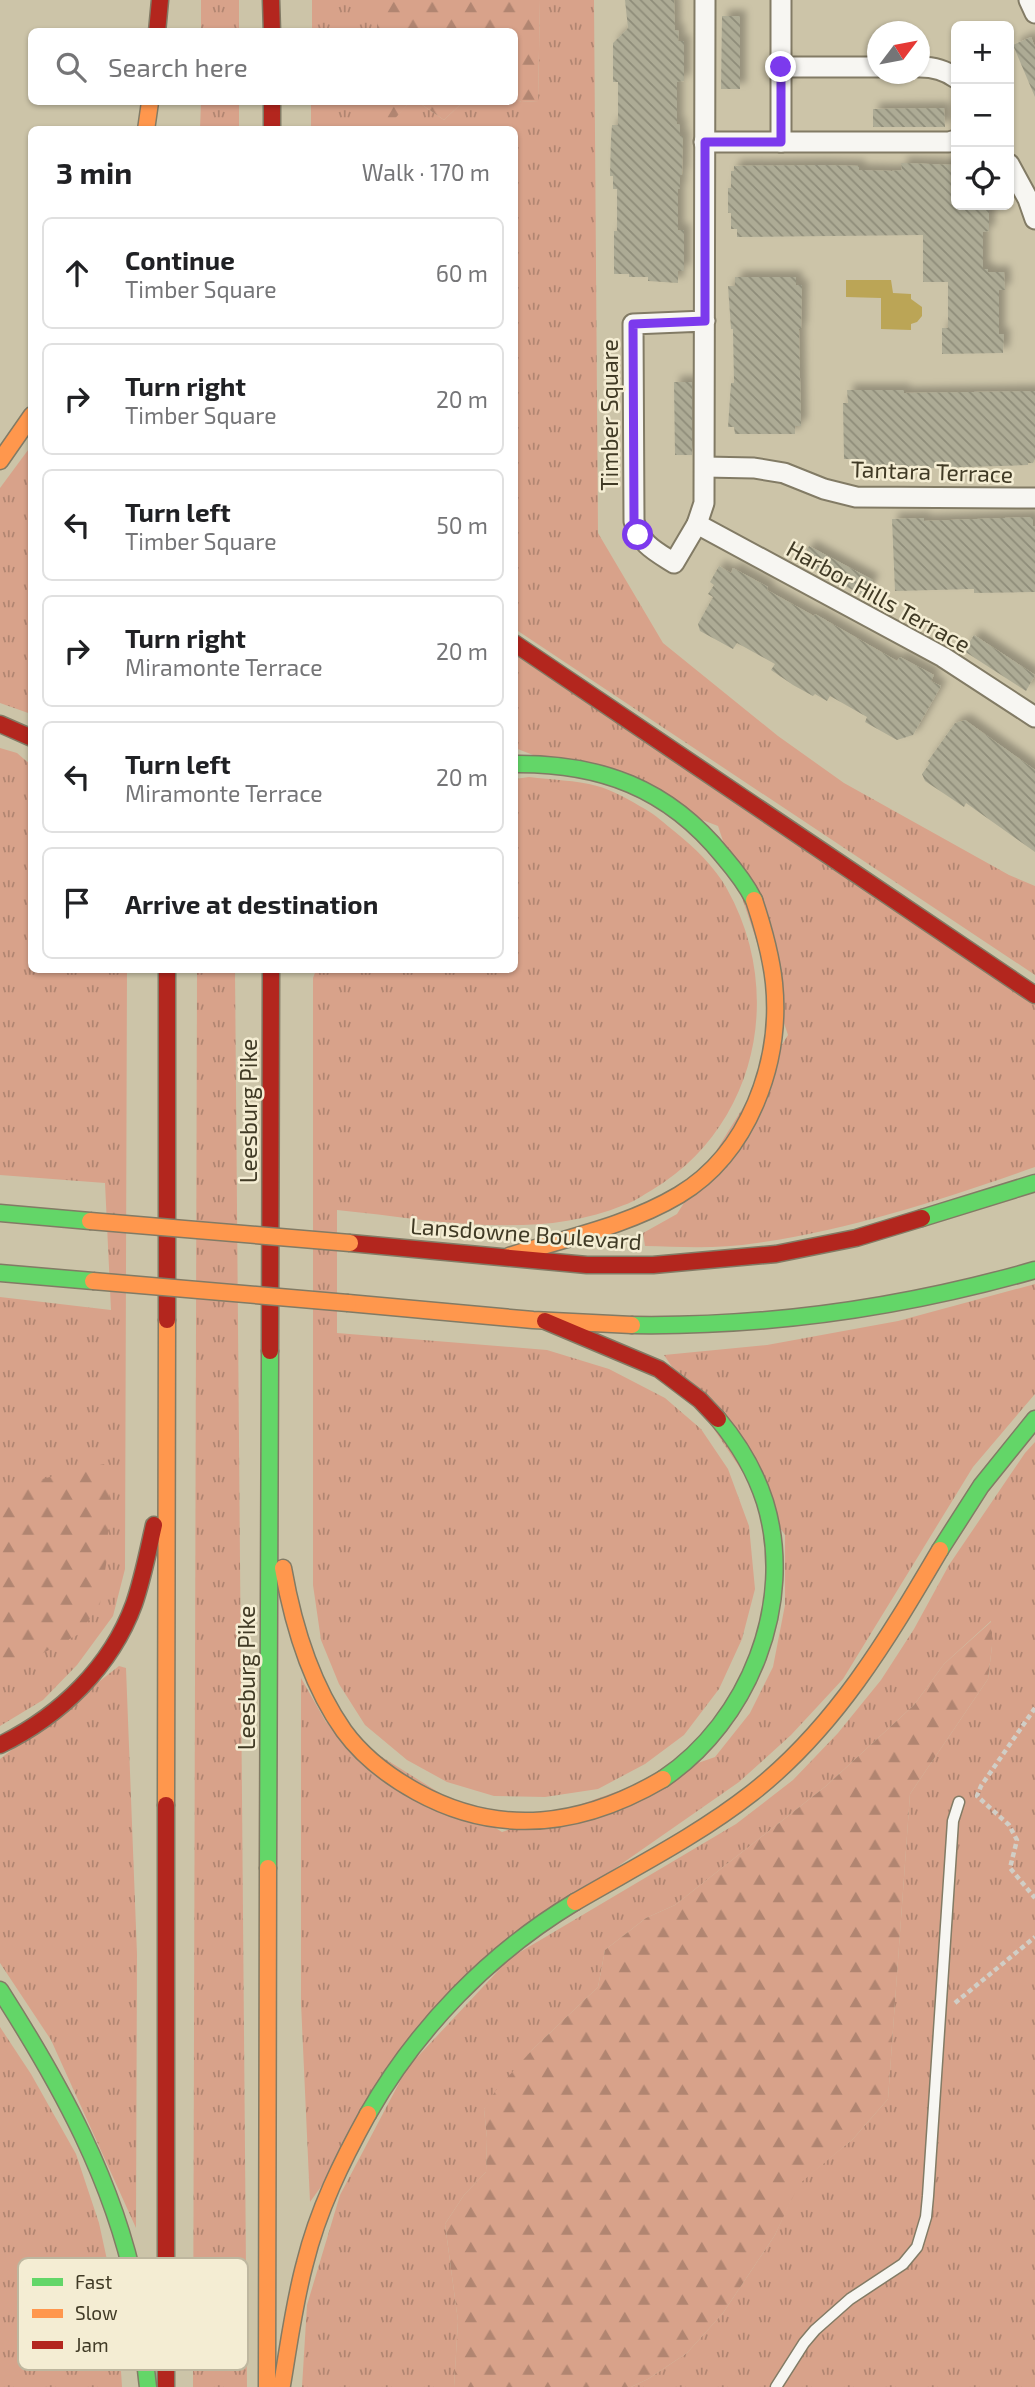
<!DOCTYPE html>
<meta charset="utf-8">
<style>
body{margin:0;font-family:"Exo 2",sans-serif;background:#f6f6f6;color:#202124}
.controls{position:absolute;right:21px;top:21px;display:grid;overflow:hidden;border-radius:10px;box-shadow:0 2px 5px #0004}
.controls button{width:63px;height:63px;display:grid;place-items:center;padding:0;border:0;border-bottom:2px solid #e0e0e0;background:#fff;color:#202124;font:35px sans-serif}
.compass{position:absolute;left:867px;top:21px;width:63px;height:63px;border-radius:50%;background:#fff;box-shadow:0 2px 5px #0004;rotate:58deg}
.stop{position:absolute;width:21px;height:21px;margin:-16px;border:5px solid #7c3aed;border-radius:50%;background:#fff}
.stop.end{background:#7c3aed;border-color:#fff;box-shadow:0 2px 7px #0008}
.list{margin:0;padding:0;list-style:none}
h2{display:flex;justify-content:space-between;align-items:center;height:91px;margin:0;padding:0 28px;font-size:30px}
h2 small{font-size:23px;font-weight:400;color:#757577}
.list li{display:grid;grid-template-columns:46px 1fr auto;gap:21px;align-items:center;box-sizing:border-box;height:112px;margin:0 14px 14px;padding:0 14px;border:2px solid #e0e0e0;border-radius:10px}
.list b{display:block;font-size:26px;white-space:nowrap}
.list p{margin:0;font-size:23px;white-space:nowrap;color:#757577}
.list em{font-size:23px;font-style:normal;color:#757577}
.icon{flex:none;width:38px;height:38px;fill:none;stroke:currentColor;stroke-width:2;stroke-linecap:round;stroke-linejoin:round}
.map{position:relative;flex:none;width:1035px;height:2387px;overflow:hidden}
.search{position:absolute;background:#fff;box-shadow:0 2px 5px #0004;left:28px;top:28px;width:490px;height:77px;display:flex;align-items:center;gap:18px;box-sizing:border-box;padding:0 24px;border-radius:10px;color:#757577;font-size:26px}
.panel{position:absolute;background:#fff;box-shadow:0 2px 5px #0004;left:28px;top:126px;width:490px;height:847px;border-radius:10px}
.map>svg:first-child{display:block}
</style>
<div class="map">
<svg width="1035" height="2387" viewBox="0 0 1035 2387">
<defs>
<pattern id="grass-tufts" width="24" height="20" patternUnits="userSpaceOnUse" patternTransform="scale(1.75)"><rect width="24" height="20" fill="#d8a28a"/><path d="M3 7l-1-3M5 7V3M7 7l1-3M15 17l-1-3M17 17v-4M19 17l1-3" fill="none" stroke="#b18571"/></pattern>
<pattern id="forest-firs" width="22" height="20" patternUnits="userSpaceOnUse" patternTransform="scale(1.75)"><rect width="22" height="20" fill="#d8a28a"/><path d="M5 1l3.5 6h-7zM16 11l3.5 6h-7z" fill="#b18571"/></pattern>
<pattern id="building-back-hatch" width="6" height="6" patternUnits="userSpaceOnUse" patternTransform="scale(1.75)"><rect width="6" height="6" fill="#adab95"/><path d="M-1 5l2 2M0 0l6 6M5-1l2 2" fill="none" stroke="#8e8c79"/></pattern>
<filter id="shadow"><feDropShadow dx="6" dy="-6" stdDeviation="3.5" flood-color="#0004"/></filter>
</defs>
<rect width="100%" height="100%" fill="#ccc4a8"/>
<!-- grass -->
<g fill="url(#grass-tufts)">
<rect x="201" y="0" width="38" height="31"/>
<rect x="312" y="0" width="65" height="31"/>
<path d="M540,0H594L598,533L663,643L778,736L844,783L1009,875L1035,886V975L515,629L514,130H390L389,124L410,102H418L444,120L463,102H514L515,98L521,102L538,101Z"/>
<path d="M201,102H239V129H200Z"/>
<rect x="311" y="102" width="65" height="27"/>
<path d="M31,446V714L0,703V488Z"/>
<path d="M514,654L1035,1003V1167C944,1199 853,1229 757,1243C721,1249 681,1247 645,1246L643,1233L677,1214L788,1035L718,826L515,748Z"/>
<path d="M0,748L17,753L31,765L32,970H127L125,1569L113,1616L77,1665L43,1700L0,1726V1297L111,1310L105,1183L0,1175Z"/>
<path d="M529,777C551,780 576,780 597,786C613,790 631,801 645,809C656,815 665,824 674,831C694,847 715,867 727,889C786,994 756,1128 652,1190C643,1195 634,1202 624,1205C536,1242 429,1219 337,1210V1333L547,1350L609,1369L665,1398L701,1429L728,1469L749,1526L755,1589L742,1639L719,1689L684,1735L645,1764L598,1789L545,1797L494,1796L447,1782L407,1760L365,1725L339,1684L321,1640L313,1585V978L316,970H514L515,779Z"/>
<path d="M197,970H235L247,2387H193Z"/>
<path d="M1035,1284V1394L973,1467L843,1679L791,1735L739,1782L485,1959L310,2202L301,2003V1678L326,1722L502,1832L715,1757L750,1713L773,1667L785,1605V1535L664,1355L767,1345L898,1321Z"/>
<path d="M1035,1442V2387H631L648,2379L687,2353L723,2313L775,2235L798,2184L853,2139L888,2099L910,1794L988,1679L992,1646L991,1621L944,1664L914,1705L826,1786L675,1905L646,1918L605,1950L598,1987L533,2049L484,2109L487,2138L486,2172L464,2195L445,2224L458,2321L454,2387H302L307,2305L340,2195L407,2068L510,1958L736,1824L793,1780L838,1733L881,1680L914,1629L949,1565L1025,1453Z"/>
<path d="M119,1666L126,1668L137,1954L136,2228L51,2040L0,1963V1759Z"/>
<path d="M0,2027L31,2074L76,2154L99,2223L117,2306L122,2387H0Z"/>
</g>
<!-- forest -->
<g fill="url(#forest-firs)">
<path d="M377,0H540L538,101L521,102L515,98L514,32L377,31Z"/>
<path d="M376,102H410L390,124V130L376,129Z"/>
<path d="M418,102H463L444,120Z"/>
<path d="M104,1464L110,1479L107,1558L100,1604L79,1634L15,1668L1,1659L0,1654V1489Z"/>
<path d="M992,1621V1646L988,1679L910,1794L888,2099L853,2139L799,2184L775,2235L723,2313L687,2353L648,2379L631,2387H454L458,2321L445,2224L464,2195L486,2172L487,2138L484,2109L496,2090L533,2049L598,1987L605,1950L646,1918L675,1905L826,1786L914,1705L944,1664Z"/>
</g>
<!-- water -->
<path fill="#bba556" d="M846,280H891L893,293L911,294V299L922,307V316L917,322L911,324V330L881,329V298L846,297Z"/>
<!-- building -->
<g fill="url(#building-back-hatch)" filter="url(#shadow)">
<path d="M625,0H674L675,30L679,31L678,41H684V81L677,82V124H680V136H683L682,175H680V189H678V230H684V271H678V283L648,281V277H629V274H614V231H617V189H613V176H610L611,138L612,125H618V82H613V43L628,28Z"/>
<path d="M722,16H740V89H721Z"/>
<path d="M1031,37L1035,47V97L1013,45Z"/>
<path d="M944,108L945,127H873V109Z"/>
<path d="M901,163L956,165V205H989V231L983,232V269H988V272H1004L1005,290H999V334H1004L1003,353L942,354V328H948V282H923V235L737,237V229H731V213H728V188H731V171H734V166L820,165L859,166V170L892,171L902,170Z"/>
<path d="M735,277H796V285H802L801,329H799L801,426H795V434H735L734,427H728L731,383H734L733,329H731L728,286H735Z"/>
<path d="M674,382H692V455H675Z"/>
<path d="M847,390H904V393L1035,391V459L1033,463H1028V465L935,468L856,466V463H850V459H844L843,403H848Z"/>
<path d="M1033,517V526H1035V592L974,593V589L895,591L892,519L924,518V521Z"/>
<path d="M809,546L873,580L864,596L800,562Z"/>
<path d="M719,566L731,573L733,568L768,587L767,590L814,616L815,614L897,661L900,657L934,675L931,681L941,686L913,735L897,740L865,722L867,717L830,696L827,701L815,694L813,696L793,685L771,670L775,664L737,643L733,649L700,631L698,624L713,597L708,594L714,585L710,582Z"/>
<path d="M974,635L1035,675L1026,691L964,651Z"/>
<path d="M965,720L1035,770V852L966,803L964,807L925,781L922,774L930,763L928,761L955,723Z"/>
</g>
<g fill="none" stroke-linecap="round" stroke-linejoin="round">
<defs>
<path id="lane" d="M776,2387L804,2343L815,2330L850,2299L903,2264L917,2247L926,2217L928,2196L953,1821L959,1802"/>
<g id="street">
<path d="M705,0L704,503L697,524L674,563C655,551 640,544 634,521L633,324L705,321"/>
<path d="M781,0V142"/>
<path d="M1029,0L1035,13"/>
<path d="M781,67H878"/>
<path d="M920,67C933,67 945,70 956,78"/>
<path d="M704,142H949L956,140"/>
<path d="M1009,164L1028,199L1035,219"/>
<path d="M705,467L754,468L784,473L824,489L856,497L1035,498"/>
<path d="M697,524L943,657L1035,717"/>
</g>
<g id="fast">
<path d="M514,764C600,763 668,788 723,856C735,870 746,884 754,900"/>
<path d="M0,1213L90,1221"/>
<path d="M922,1218L1035,1183"/>
<path d="M0,1273L93,1281"/>
<path d="M632,1325C770,1327 902,1308 1035,1270"/>
<path d="M940,1550L981,1486L1035,1419"/>
<path d="M663,1779C749,1721 796,1603 765,1502C755,1471 739,1444 718,1419"/>
<path d="M268,1868L270,1351"/>
<path d="M0,1990C60,2084 114,2181 136,2291C142,2323 144,2355 148,2387"/>
<path d="M368,2114C417,2028 490,1953 575,1902"/>
</g>
<g id="slow">
<path d="M146,130L150,102"/>
<path d="M0,461L32,415"/>
<path d="M509,1256C566,1238 627,1226 679,1195C749,1153 782,1062 774,983C771,955 763,927 754,900"/>
<path d="M348,1303L533,1320L632,1325"/>
<path d="M283,1568C293,1625 310,1683 344,1731C363,1757 388,1776 417,1792C501,1838 583,1826 663,1779"/>
<path d="M166,1805L167,1320"/>
<path d="M575,1902C635,1867 697,1836 752,1793C835,1728 887,1640 940,1550"/>
<path d="M282,2385C289,2344 294,2303 305,2263C318,2210 342,2161 368,2114"/>
<path d="M267,2387L268,1868"/>
</g>
<g id="jam">
<path d="M271,0L272,32"/>
<path d="M157,32L160,0"/>
<path d="M272,102V130"/>
<path d="M514,643L1035,995"/>
<path d="M0,724L32,738"/>
<path d="M350,1243L587,1265H653L776,1254L856,1238L922,1218"/>
<path d="M167,1320V970"/>
<path d="M545,1321L659,1369L700,1400L718,1419"/>
<path d="M270,1351L271,970"/>
<path d="M0,1745C60,1716 111,1667 134,1604C143,1578 148,1551 154,1525"/>
<path d="M166,2387V1805"/>
</g>
</defs>
<!-- lane casing -->
<use href="#lane" stroke="#827b65" stroke-width="13"/>
<!-- street casing -->
<use href="#street" stroke="#827b65" stroke-width="23"/>
<!-- fast casing -->
<use href="#fast" stroke="#827b65" stroke-width="19"/>
<!-- slow casing -->
<use href="#slow" stroke="#827b65" stroke-width="19"/>
<!-- jam casing -->
<use href="#jam" stroke="#827b65" stroke-width="19"/>
<!-- path -->
<g stroke="#d1cec6" stroke-width="4.5" stroke-dasharray="5 3.5" stroke-linecap="butt">
<path d="M1035,1708L981,1786L977,1796L1009,1825L1017,1840L1010,1868L1035,1898"/>
<path d="M955,2003L1035,1937"/>
</g>
<!-- lane -->
<use href="#lane" stroke="#f7f6f2" stroke-width="10"/>
<!-- street -->
<use href="#street" stroke="#f7f6f2" stroke-width="19"/>
<!-- fast -->
<use href="#fast" stroke="#63d668" stroke-width="16"/>
<!-- slow -->
<use href="#slow" stroke="#ff974d" stroke-width="16"/>
<!-- jam -->
<use href="#jam" stroke="#b3261e" stroke-width="16"/>
<defs>
<g id="slow-bridge">
<path d="M90,1221L350,1243"/>
<path d="M93,1281L348,1303"/>
</g>
</defs>
<!-- slow-bridge casing -->
<use href="#slow-bridge" stroke="#827b65" stroke-width="19" stroke-linecap="butt"/>
<!-- slow-bridge -->
<use href="#slow-bridge" stroke="#ff974d" stroke-width="16"/>
</g>
<g fill="none" stroke-linecap="round" stroke-linejoin="round">
<!-- route -->
<path stroke="#7c3aed" stroke-width="9" d="M638,535L634,521L633,324L705,321V142H781V67"/>
</g>
<g text-anchor="middle" dominant-baseline="central" stroke-width="5" stroke-linejoin="round" paint-order="stroke">
<!-- street labels -->
<g font-size="23" fill="#403a25" stroke="#f4edd3">
<text transform="translate(609 415) rotate(-90)">Timber Square</text>
<text transform="translate(932 471) rotate(2)">Tantara Terrace</text>
<text transform="translate(879 596) rotate(29)">Harbor Hills Terrace</text>
<text transform="translate(248 1111) rotate(-90)">Leesburg Pike</text>
<text transform="translate(526 1233) rotate(4)">Lansdowne Boulevard</text>
<text transform="translate(246 1678) rotate(-90)">Leesburg Pike</text>
</g>
</g>
<!-- legend -->
<rect x="18" y="2258" width="230" height="112" rx="10" fill="#f4edd3" stroke="#beb79f" stroke-width="2"/>
<rect x="32" y="2278" width="31" height="8" fill="#63d668"/>
<rect x="32" y="2309" width="31" height="9" fill="#ff974d"/>
<rect x="32" y="2341" width="31" height="8" fill="#b3261e"/>
<g font-size="19" fill="#403a25">
<text x="75" y="2289">Fast</text>
<text x="75" y="2320">Slow</text>
<text x="75" y="2352">Jam</text>
</g>
</svg>
<div class="controls">
<button>+</button>
<button>−</button>
<button><svg class="icon" aria-label="locate" viewBox="0 0 24 24"><circle cx="12" cy="12" r="6"/><path d="M12 2v4M12 18v4M2 12h4M18 12h4"/></svg></button>
</div>
<svg class="compass" viewBox="-18 -18 36 36"><path d="M0-13l5 13h-10z" fill="#e53935"/><path d="M0 13l5-13h-10z" fill="#757577"/></svg>
<div class="stop" style="left:638px;top:535px"></div>
<div class="stop end" style="left:781px;top:67px"></div>
<div class="search"><svg class="icon" aria-label="search" viewBox="0 0 24 24"><circle cx="10" cy="10" r="6"/><path d="M15 15l6 6"/></svg>Search here</div>
<section class="panel">
<h2>3 min<small>Walk · 170 m</small></h2>
<ul class="list">
<li><svg class="icon" aria-label="ahead" viewBox="0 0 24 24"><path d="M12 20V5M6 11l6-6 6 6"/></svg><div><b>Continue</b><p>Timber Square</p></div><em>60 m</em></li>
<li><svg class="icon" aria-label="right" viewBox="0 0 24 24"><path d="M7 20v-9h11M14 6l5 5-5 5"/></svg><div><b>Turn right</b><p>Timber Square</p></div><em>20 m</em></li>
<li><svg class="icon" aria-label="left" viewBox="0 0 24 24"><path d="M17 20v-9H6M10 6l-5 5 5 5"/></svg><div><b>Turn left</b><p>Timber Square</p></div><em>50 m</em></li>
<li><svg class="icon" aria-label="right" viewBox="0 0 24 24"><path d="M7 20v-9h11M14 6l5 5-5 5"/></svg><div><b>Turn right</b><p>Miramonte Terrace</p></div><em>20 m</em></li>
<li><svg class="icon" aria-label="left" viewBox="0 0 24 24"><path d="M17 20v-9H6M10 6l-5 5 5 5"/></svg><div><b>Turn left</b><p>Miramonte Terrace</p></div><em>20 m</em></li>
<li><svg class="icon" aria-label="arrive" viewBox="0 0 24 24"><path d="M6 21V4h12l-3 4 3 4H6"/></svg><div><b>Arrive at destination</b></div></li>
</ul>
</section>
</div>
